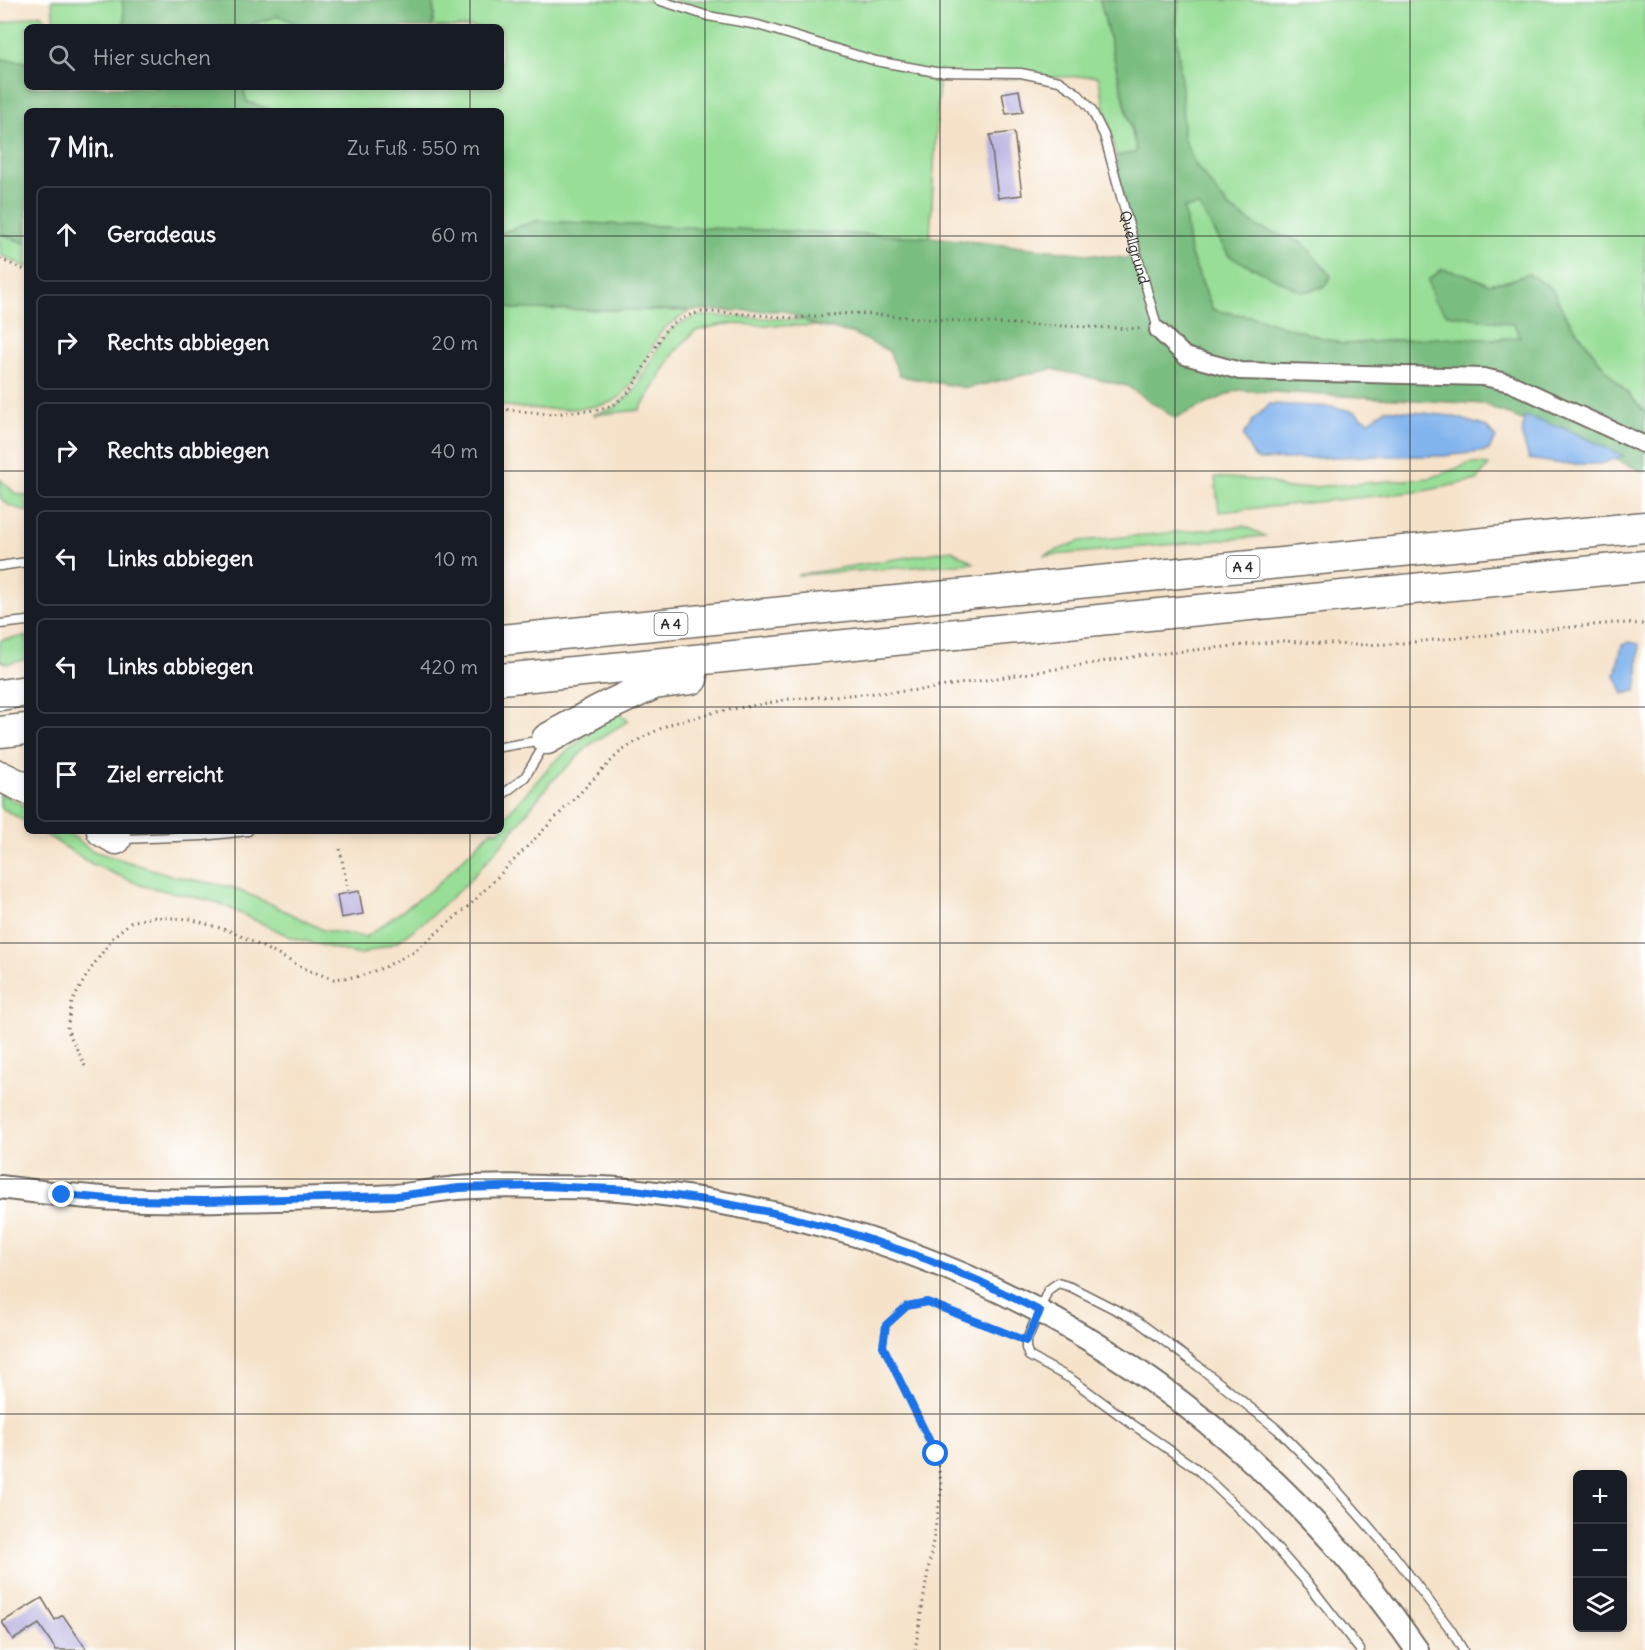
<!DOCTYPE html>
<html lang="de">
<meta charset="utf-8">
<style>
body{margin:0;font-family:Delius,sans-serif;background:#242831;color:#f1f3f6}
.controls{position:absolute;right:18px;bottom:18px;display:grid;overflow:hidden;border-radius:9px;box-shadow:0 3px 9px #0003}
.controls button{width:54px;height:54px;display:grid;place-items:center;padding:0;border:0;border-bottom:2px solid #363941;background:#171b24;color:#f1f3f6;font:30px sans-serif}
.stop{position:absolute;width:18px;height:18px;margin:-14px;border:4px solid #1a73e8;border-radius:50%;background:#fff}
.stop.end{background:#1a73e8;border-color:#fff;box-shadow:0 2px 6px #0008}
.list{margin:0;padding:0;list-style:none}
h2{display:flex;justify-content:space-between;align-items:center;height:78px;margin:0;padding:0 24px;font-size:26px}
h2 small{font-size:20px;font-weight:400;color:#9ea1a6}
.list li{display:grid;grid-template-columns:39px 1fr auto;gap:18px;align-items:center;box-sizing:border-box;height:96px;margin:0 12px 12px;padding:0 12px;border:2px solid #363941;border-radius:9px}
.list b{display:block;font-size:22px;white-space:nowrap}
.list em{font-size:20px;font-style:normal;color:#9ea1a6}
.icon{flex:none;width:33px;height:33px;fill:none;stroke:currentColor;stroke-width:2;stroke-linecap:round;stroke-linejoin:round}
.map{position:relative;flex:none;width:1645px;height:1650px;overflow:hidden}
.search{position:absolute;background:#171b24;box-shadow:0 3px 9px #0003;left:24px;top:24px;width:480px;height:66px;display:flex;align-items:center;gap:15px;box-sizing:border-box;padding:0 21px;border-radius:9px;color:#9ea1a6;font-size:22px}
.panel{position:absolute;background:#171b24;box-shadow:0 3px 9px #0003;left:24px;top:108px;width:480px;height:726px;border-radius:9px}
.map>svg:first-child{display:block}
</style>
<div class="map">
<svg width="1645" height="1650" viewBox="0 0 1645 1650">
<rect width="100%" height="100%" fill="#fff"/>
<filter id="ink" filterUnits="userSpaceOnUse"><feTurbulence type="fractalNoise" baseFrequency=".0167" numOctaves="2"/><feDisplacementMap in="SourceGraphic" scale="12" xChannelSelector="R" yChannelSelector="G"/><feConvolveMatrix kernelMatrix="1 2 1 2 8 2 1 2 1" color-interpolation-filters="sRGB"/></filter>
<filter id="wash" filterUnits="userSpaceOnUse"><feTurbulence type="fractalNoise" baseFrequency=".008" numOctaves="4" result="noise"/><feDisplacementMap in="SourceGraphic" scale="24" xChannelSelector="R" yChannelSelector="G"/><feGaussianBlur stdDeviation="1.35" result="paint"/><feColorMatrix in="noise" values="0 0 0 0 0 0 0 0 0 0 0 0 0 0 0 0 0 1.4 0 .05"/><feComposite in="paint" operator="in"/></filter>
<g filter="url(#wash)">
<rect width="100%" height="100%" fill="#f5e2c9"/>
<!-- green -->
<g fill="#98de97" stroke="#628461" stroke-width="1.5">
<path d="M52,0H122L125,21L121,27H27V62L0,59V24L40,14L54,27Z"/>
<path d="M433,0H666L677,3V0H1100L1137,153L1116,156L1098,76L939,80L930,237L535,221L501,233V111H276L247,102L243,87H501V27H432L434,15Z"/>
<path d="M1179,0H1645V412L1606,370L1565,315L1552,289L1529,274L1508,281L1488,284L1465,274L1447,314L1515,324L1521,337L1496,339L1430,338L1343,344L1253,317L1213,310L1190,253L1184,208L1199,205L1229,256L1302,242L1260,228L1229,208L1195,164L1183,137L1182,89L1176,29Z"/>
<path d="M279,16L305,27H250L252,24Z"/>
<path d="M0,233L27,244V267L0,255Z"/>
<path d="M501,304L512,309L690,311L666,327L660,333C650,351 634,388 617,399C594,413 528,410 501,405Z"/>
<path d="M698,316H726L804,320L817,326L725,324L695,331L674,353L654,387L639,410L592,415L614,408L634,391L665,335L679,324Z"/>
<path d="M1471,463L1489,465L1477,480L1424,491L1219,512L1215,477L1268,481L1286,489L1430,478Z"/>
<path d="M0,479L16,494L27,496V512L9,505L0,498Z"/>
<path d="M1244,526L1265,536L1043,556L1080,541Z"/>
<path d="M952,550L974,563L797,575Z"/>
<path d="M27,636V659L8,664L0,661V642L1,640Z"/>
<path d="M616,710L628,721L591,744L550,783L507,838L467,883L430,917L397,942L360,955L293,938L216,902L143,886L92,864L40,831H65L93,851L174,876L231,887L271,904L323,930L366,937L435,887L491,831H501V821L553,763Z"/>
<path d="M0,793L27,807V823L0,807Z"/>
</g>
<!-- forest -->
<g fill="#7abd80" stroke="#527456" stroke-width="1.5">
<path d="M122,0H433L434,15L432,27H305L279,16L252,24L250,27H121L125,21Z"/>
<path d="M1100,0H1179L1176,29L1182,89L1183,137L1195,164L1229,208L1260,228L1302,242L1331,276L1324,287L1302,292L1229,256L1199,206L1184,208L1190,253L1213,310L1253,317L1343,344L1430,338L1496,339L1520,337L1514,324L1447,314L1434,301L1428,280L1442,269L1465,274L1488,284L1508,281L1529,274L1552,289L1565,315L1606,370L1645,412V472L1484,404L1238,390L1175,418L1127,386L1052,369L967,388L900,376L889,351L852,333L817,326L785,311L512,309L501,304V233L535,221L930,237L1133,259L1116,156L1137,152Z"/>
<path d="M0,59L27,62V87H243L247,102L276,111H27V244L0,233Z"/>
</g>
<!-- water -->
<g fill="#81b3ed" stroke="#566f8c" stroke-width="1.5">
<path d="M1270,404L1333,407L1356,412L1360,417L1370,421L1386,409L1451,416L1487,427L1496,438L1488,451L1444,456H1367L1259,460L1254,457L1243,436L1253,420Z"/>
<path d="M1524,416L1566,429L1624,456L1600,464H1562L1529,459L1522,436Z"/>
<path d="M1630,642L1639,644L1638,678L1636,691L1623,694L1615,675L1622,645Z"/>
</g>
<g id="blocks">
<!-- building -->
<g fill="#b6afdf">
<path d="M1019,90L1023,112L1006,114L1002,93Z"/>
<path d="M1014,132L1022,195L998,198L990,135Z"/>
<path d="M359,891L363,914L341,918L337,895Z"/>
<path d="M42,1598L55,1620L63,1615L87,1650H56L39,1624L13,1640L2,1622Z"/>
</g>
</g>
</g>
<g filter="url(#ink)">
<use href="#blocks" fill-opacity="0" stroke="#726b62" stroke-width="1.5"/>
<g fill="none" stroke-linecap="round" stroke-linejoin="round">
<defs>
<g id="service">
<path id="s1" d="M658,0L708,16L758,25L876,61L936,72L1021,73L1059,81L1077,93L1091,109L1104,135L1158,330"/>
<path d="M0,566L27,562"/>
<path d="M0,624L27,621"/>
<path d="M501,747L542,740"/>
<path d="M501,796L525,777L546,742"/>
<path d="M122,839L202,836L248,831"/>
<path d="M1360,1650L1311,1587L1257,1526L1197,1469L1132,1424L1071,1379L1029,1356L1026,1348V1342L1048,1290L1058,1283L1071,1287L1136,1320L1198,1366L1277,1429L1328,1480L1393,1554L1451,1630L1463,1650"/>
</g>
<path id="minor" d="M1158,330L1185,356L1240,371L1484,377L1510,383L1645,445"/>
<path id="secondary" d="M0,1187C39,1192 78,1197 118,1199C170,1202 223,1200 276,1199C315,1198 355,1198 395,1196C416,1194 436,1190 457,1188C486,1186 516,1186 544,1187C576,1187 608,1187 639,1191C739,1202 837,1224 930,1261C1127,1338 1298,1476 1417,1650"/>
<g id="motorway">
<path d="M501,640L1645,527"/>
<path d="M501,679L1645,566"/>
<path d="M0,695L27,691"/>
<path d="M0,732L27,729"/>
<path d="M547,739L599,710L654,684L692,679"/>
<path d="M0,776L27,789"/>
<path d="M102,831L116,839"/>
</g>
</defs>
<!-- service casing -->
<use href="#service" stroke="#726b62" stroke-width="11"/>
<!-- minor casing -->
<use href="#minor" stroke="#726b62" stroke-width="20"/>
<!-- secondary casing -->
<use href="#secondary" stroke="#726b62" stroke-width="26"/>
<!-- motorway casing -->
<use href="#motorway" stroke="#726b62" stroke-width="33"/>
<!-- path -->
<g stroke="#726b62" stroke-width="3" stroke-dasharray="1.5 4.5" stroke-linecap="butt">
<path d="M0,259L27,271"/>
<path d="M501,409L551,414L597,410L615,404L631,390L664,332L675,322L690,315L701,312H719L795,318L852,313L987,323L1142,329"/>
<path d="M340,849L348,891"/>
<path d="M85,1066L67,1029L72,1002L88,973L114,936L131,922L153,917L190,919L233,932L310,971L334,979L361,976L385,967L415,951L471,904L620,752L643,737L670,724L711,713L790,699L920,690L1146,655L1283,641L1352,645L1392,644L1615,623L1645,624"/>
<path d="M915,1650L942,1487L936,1454L883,1345L886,1325L907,1306L927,1302L1016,1338"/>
</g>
<!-- service -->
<use href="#service" stroke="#fff" stroke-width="8"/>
<!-- minor -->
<use href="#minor" stroke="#fff" stroke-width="16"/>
<!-- secondary -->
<use href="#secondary" stroke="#fff" stroke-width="22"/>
<!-- motorway -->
<use href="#motorway" stroke="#fff" stroke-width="30"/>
</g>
</g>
<g fill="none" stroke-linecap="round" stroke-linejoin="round" filter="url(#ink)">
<!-- route -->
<path stroke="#1a73e8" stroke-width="8" d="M62,1195L121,1200L204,1201L397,1196L459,1188L543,1186L635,1190L711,1201L770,1212L847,1232L929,1260L981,1282L1040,1311L1026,1341L927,1302L907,1306L886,1325L883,1346L936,1454"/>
</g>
<!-- grid -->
<path fill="none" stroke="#2b2b2b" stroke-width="1.5" stroke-opacity="0.55" d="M235,0V27M470,0V27M705,0V1650M940,0V1650M1175,0V1650M1410,0V1650M235,87V111M470,87V111M0,236H27M501,236H1645M0,471H27M501,471H1645M0,707H27M501,707H1645M235,831V1650M470,831V1650M0,943H1645M0,1179H1645M0,1414H1645"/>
<g text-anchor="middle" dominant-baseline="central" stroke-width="4.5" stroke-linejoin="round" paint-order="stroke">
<!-- shield labels -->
<g fill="#fff" stroke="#6b6b6b" stroke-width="1.5">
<rect x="1226.5" y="556" width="33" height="22" rx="4.5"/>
<rect x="654.5" y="613" width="33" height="22" rx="4.5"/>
</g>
<g font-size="14" font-weight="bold" fill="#2b2b2b">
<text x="1243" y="567">A 4</text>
<text x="671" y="624">A 4</text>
</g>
<!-- street labels -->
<g font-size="15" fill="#2b2b2b" stroke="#fff">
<text stroke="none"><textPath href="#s1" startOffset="600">Quellgrund</textPath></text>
</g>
</g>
</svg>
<div class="controls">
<button>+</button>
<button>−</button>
<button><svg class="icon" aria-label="layers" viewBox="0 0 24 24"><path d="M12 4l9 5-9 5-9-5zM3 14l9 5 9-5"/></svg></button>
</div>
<div class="stop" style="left:936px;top:1454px"></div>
<div class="stop end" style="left:62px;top:1195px"></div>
<div class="search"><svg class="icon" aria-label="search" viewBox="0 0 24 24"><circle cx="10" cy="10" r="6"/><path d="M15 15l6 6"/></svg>Hier suchen</div>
<section class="panel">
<h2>7 Min.<small>Zu Fuß · 550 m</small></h2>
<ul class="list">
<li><svg class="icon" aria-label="ahead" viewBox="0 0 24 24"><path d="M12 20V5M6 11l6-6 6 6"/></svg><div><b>Geradeaus</b></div><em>60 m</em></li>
<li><svg class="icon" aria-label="right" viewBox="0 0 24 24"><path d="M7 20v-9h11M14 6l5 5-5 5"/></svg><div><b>Rechts abbiegen</b></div><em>20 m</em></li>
<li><svg class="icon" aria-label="right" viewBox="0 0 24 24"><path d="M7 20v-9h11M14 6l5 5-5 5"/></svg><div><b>Rechts abbiegen</b></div><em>40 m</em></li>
<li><svg class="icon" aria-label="left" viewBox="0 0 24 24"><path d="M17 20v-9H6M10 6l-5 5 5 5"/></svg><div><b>Links abbiegen</b></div><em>10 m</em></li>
<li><svg class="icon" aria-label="left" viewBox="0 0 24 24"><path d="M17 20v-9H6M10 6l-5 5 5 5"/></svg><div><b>Links abbiegen</b></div><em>420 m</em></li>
<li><svg class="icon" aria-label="arrive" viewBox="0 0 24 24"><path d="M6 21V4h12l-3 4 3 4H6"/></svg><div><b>Ziel erreicht</b></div></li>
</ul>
</section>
</div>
